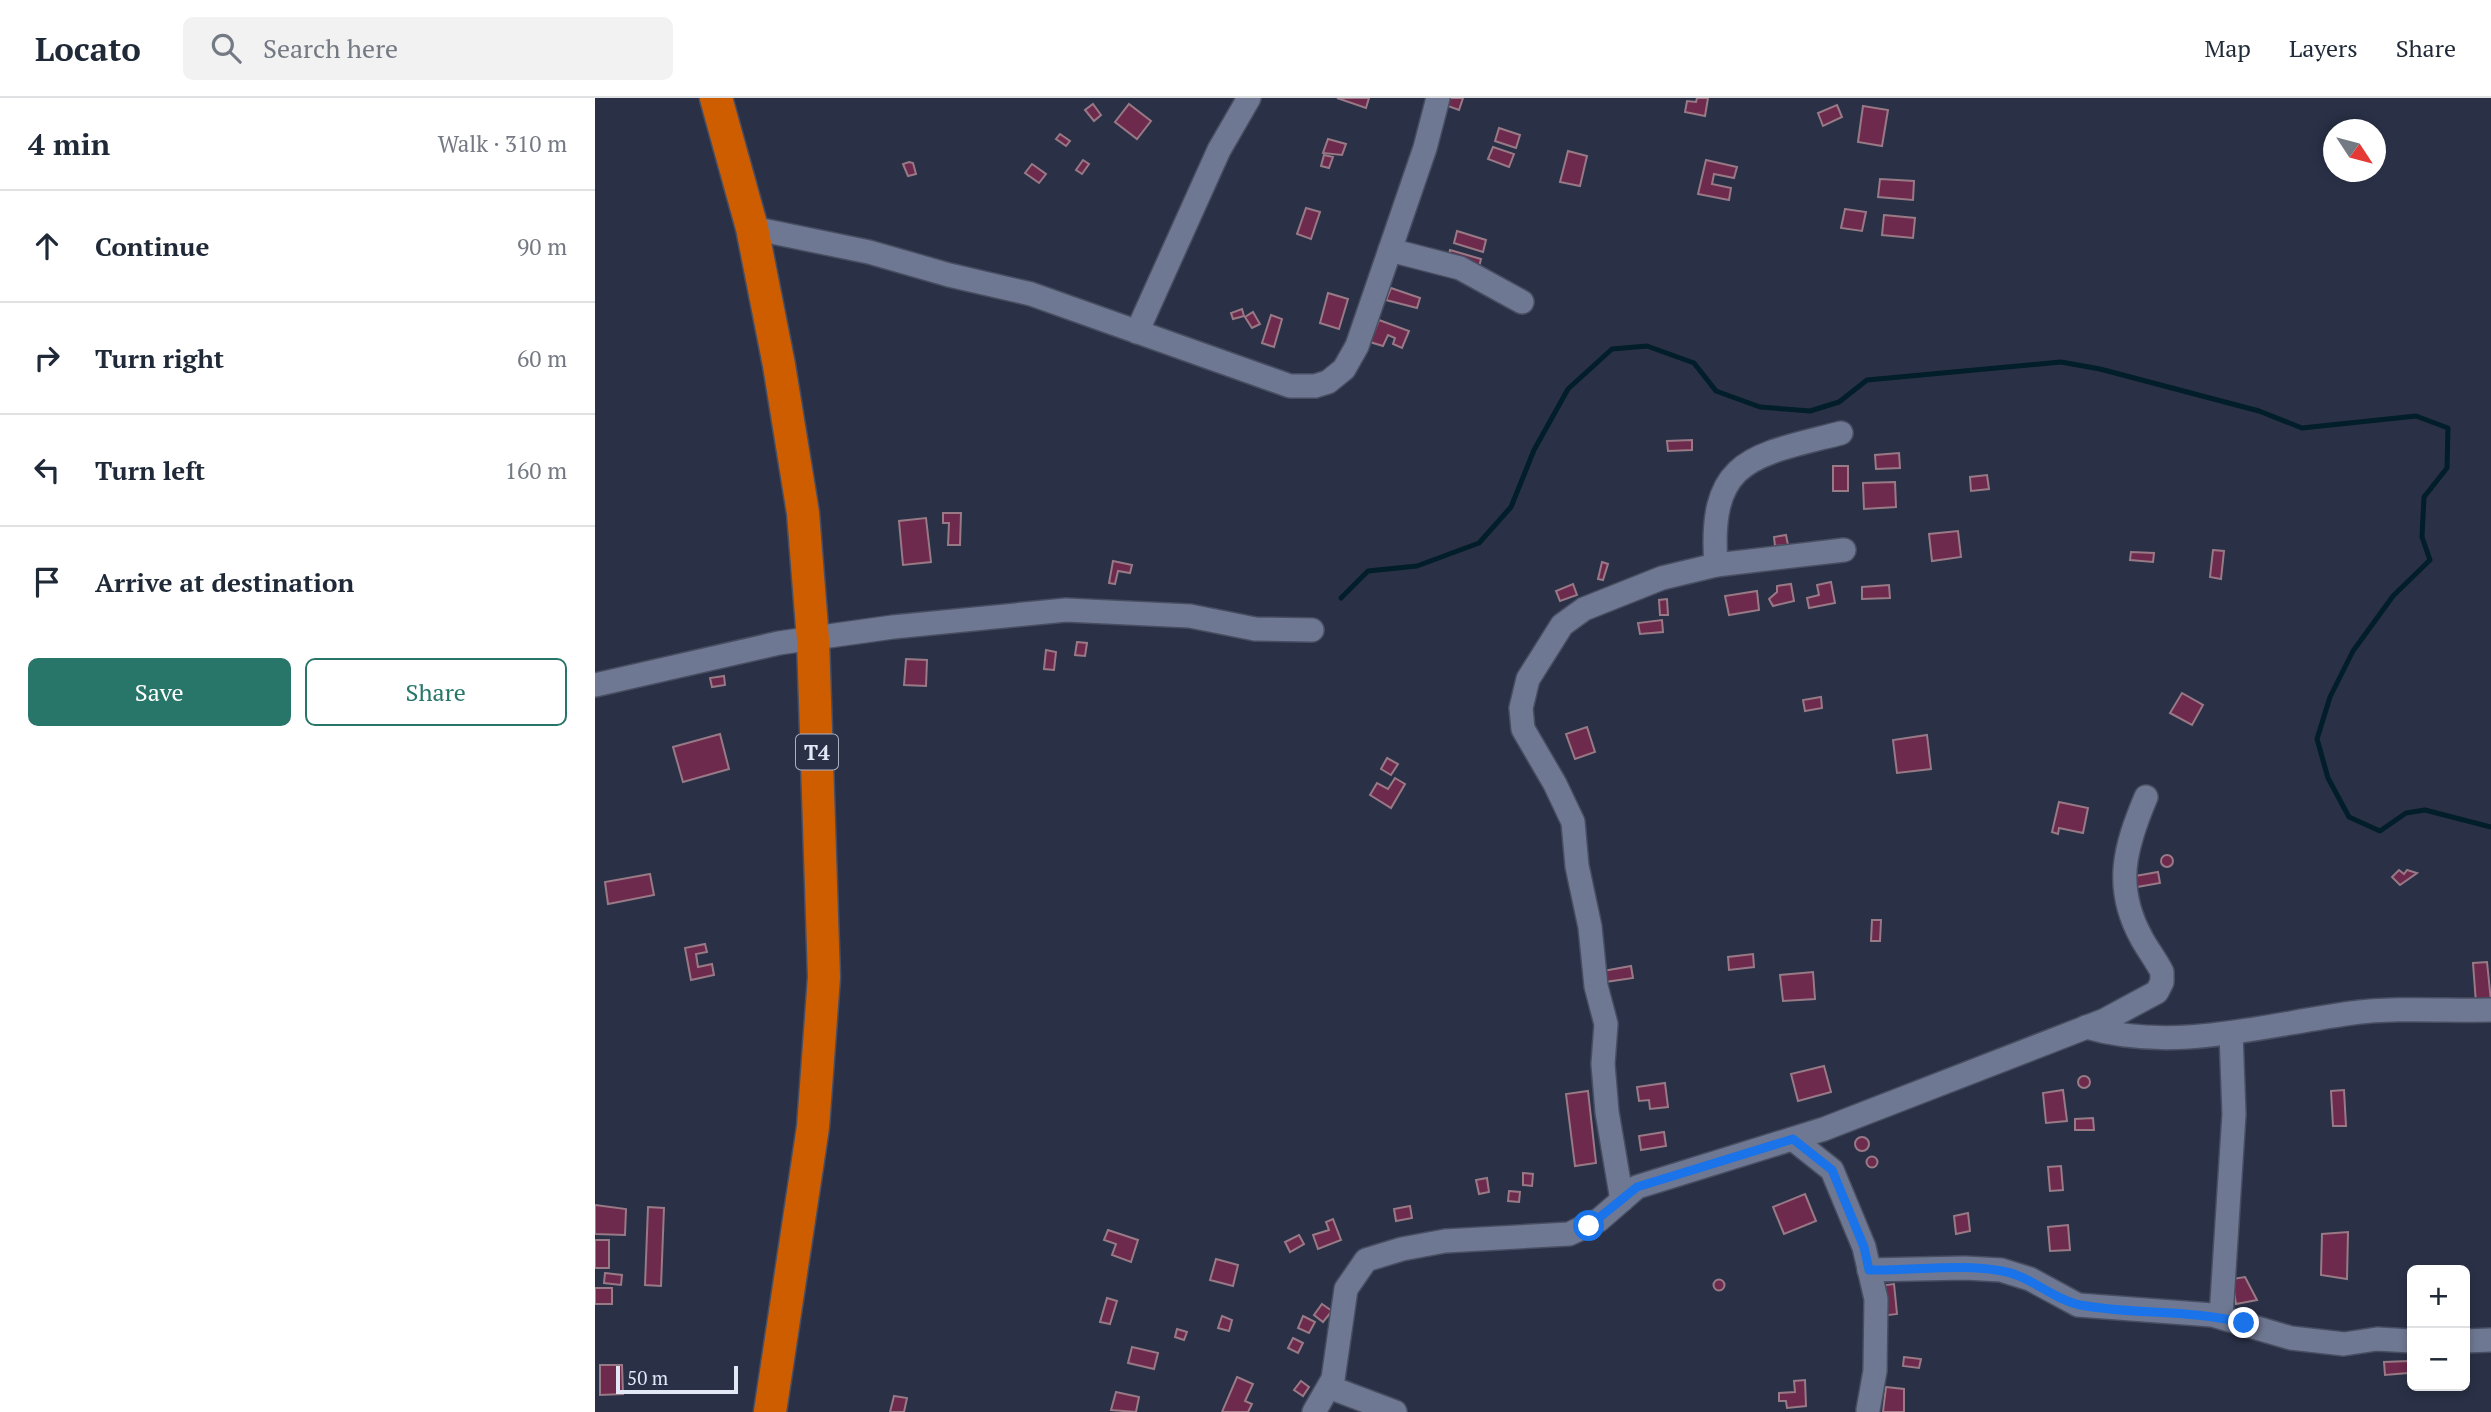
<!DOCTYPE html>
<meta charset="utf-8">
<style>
body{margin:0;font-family:"PT Serif",serif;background:#f2f2f3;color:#1f2937}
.controls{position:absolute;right:21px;bottom:21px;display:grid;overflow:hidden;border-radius:10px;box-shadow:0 4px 10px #0003}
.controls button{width:63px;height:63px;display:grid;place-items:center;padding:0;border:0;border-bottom:2px solid #e0e1e3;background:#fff;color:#1f2937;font:35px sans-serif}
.compass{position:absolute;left:1728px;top:21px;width:63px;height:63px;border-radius:50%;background:#fff;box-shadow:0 4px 10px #0003;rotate:126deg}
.scale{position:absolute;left:21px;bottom:18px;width:122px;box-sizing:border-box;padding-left:7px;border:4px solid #e3e8f7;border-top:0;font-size:19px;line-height:24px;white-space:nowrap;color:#e3e8f7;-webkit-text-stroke:5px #2a3147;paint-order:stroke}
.stop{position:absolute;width:21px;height:21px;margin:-16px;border:5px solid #1a73e8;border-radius:50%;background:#fff}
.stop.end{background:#1a73e8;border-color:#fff;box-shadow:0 2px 7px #0008}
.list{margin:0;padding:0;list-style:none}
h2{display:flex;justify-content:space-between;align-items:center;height:91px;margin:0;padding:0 28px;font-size:30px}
h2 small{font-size:23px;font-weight:400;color:#747a83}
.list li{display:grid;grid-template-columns:46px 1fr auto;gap:21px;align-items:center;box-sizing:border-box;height:112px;padding:0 28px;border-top:2px solid #e0e1e3}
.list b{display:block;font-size:26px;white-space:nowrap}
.list em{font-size:23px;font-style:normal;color:#747a83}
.actions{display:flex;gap:14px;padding:21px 28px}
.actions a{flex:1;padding:16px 0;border:2px solid #28766a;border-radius:10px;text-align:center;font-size:24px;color:#28766a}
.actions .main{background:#28766a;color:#fff}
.icon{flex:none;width:38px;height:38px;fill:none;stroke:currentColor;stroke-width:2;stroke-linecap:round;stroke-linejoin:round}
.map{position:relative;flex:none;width:1896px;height:1314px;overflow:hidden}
header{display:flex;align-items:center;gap:42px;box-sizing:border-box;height:98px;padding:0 35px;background:#fff;border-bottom:2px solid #e0e1e3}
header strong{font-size:33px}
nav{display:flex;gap:38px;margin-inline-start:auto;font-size:24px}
.search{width:490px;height:63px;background:#f2f2f3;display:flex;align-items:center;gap:18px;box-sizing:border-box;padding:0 24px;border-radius:10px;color:#747a83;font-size:26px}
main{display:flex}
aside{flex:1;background:#fff}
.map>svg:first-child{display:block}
</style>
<header>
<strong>Locato</strong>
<div class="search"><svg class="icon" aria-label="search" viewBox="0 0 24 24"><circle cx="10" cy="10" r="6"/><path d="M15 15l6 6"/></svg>Search here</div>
<nav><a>Map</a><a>Layers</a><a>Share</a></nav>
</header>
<main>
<aside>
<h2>4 min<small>Walk · 310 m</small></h2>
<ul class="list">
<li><svg class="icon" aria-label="ahead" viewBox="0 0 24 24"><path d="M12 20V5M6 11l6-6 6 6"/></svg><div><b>Continue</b></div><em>90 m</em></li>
<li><svg class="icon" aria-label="right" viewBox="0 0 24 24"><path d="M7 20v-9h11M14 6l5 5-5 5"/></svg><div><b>Turn right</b></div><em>60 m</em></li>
<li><svg class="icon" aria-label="left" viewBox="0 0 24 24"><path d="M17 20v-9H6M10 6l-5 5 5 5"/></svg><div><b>Turn left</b></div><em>160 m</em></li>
<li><svg class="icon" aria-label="arrive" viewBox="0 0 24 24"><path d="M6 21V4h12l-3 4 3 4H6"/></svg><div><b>Arrive at destination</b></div></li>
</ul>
<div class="actions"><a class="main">Save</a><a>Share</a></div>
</aside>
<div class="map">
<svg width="1896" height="1314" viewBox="0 0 1896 1314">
<rect width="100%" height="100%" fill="#2a3147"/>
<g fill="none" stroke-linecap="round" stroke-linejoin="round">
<!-- stream -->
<path stroke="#011e2a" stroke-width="5" d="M746,500L773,473L822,468L884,445L916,409L939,352L973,291L1017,251L1052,248L1099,265L1121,293L1165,309L1215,313L1244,304L1272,282L1466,264L1505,271L1664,313L1707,330L1821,318L1853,330L1852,370L1829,399L1827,439L1835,462L1798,498L1758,553L1735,599L1722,641L1733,680L1754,719L1785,733L1811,715L1830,712L1896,729"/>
</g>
<!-- building -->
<g fill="#6d2a4c" stroke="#987986" stroke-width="2">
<path d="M742,0H774L771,10Z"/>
<path d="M853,0H868L864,12L850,7Z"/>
<path d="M1102,0H1113L1110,18L1090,14L1092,3L1101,4Z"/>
<path d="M498,6L506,17L499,23L490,12Z"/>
<path d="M534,6L556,23L542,41L520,24Z"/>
<path d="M1242,7L1247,19L1228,28L1223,15Z"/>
<path d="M1268,8L1293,12L1287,48L1263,44Z"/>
<path d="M904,30L925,37L921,50L900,43Z"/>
<path d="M465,36L475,43L471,48L461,41Z"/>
<path d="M733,41L751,46L747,57L728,55Z"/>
<path d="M898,49L919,56L914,69L893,61Z"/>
<path d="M973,53L992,58L985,88L965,84Z"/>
<path d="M729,57L738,59L734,70L726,68Z"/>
<path d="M488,62L494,66L487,76L481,72Z"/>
<path d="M1111,62L1142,69L1139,80L1119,76L1117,86L1136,90L1134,102L1103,96Z"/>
<path d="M314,64L318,65L321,76L313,78L308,66Z"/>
<path d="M437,66L451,76L444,85L430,75Z"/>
<path d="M1285,81L1319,83L1318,102L1283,99Z"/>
<path d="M711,110L725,114L716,141L702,136Z"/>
<path d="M1250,111L1271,114L1267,133L1246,130Z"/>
<path d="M1289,117L1320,120L1318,140L1287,137Z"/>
<path d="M862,133L891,142L888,154L859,145Z"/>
<path d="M855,152L886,161L883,173L852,164Z"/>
<path d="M796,190L825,200L822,210L791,202Z"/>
<path d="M733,195L753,201L744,231L725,225Z"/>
<path d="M647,211L649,218L638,221L636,215Z"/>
<path d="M658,214L665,226L657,230L650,219Z"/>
<path d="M676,217L687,221L679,249L667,245Z"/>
<path d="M784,222L814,233L807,250L798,246L800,240L793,237L788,248L775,244Z"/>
<path d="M1097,342V352L1073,353L1072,343Z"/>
<path d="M1304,355L1305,370L1281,371L1280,357Z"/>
<rect x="1238" y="368" width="15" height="25"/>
<path d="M1392,377L1394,391L1376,393L1375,379Z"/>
<path d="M1300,384L1301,409L1269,411L1268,385Z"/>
<path d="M348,415H366L365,447H353L354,425H348Z"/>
<path d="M331,420L336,464L308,467L304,423Z"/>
<path d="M1363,433L1366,459L1337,463L1334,436Z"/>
<path d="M1191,437L1193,447L1180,448L1179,439Z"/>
<path d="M1618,452L1629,453L1626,481L1615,479Z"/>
<path d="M1536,454L1559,455L1558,464L1535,462Z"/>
<path d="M518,463L537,467L535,475L523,473L520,486L514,485Z"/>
<path d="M1007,464L1013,466L1008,482L1003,481Z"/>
<path d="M1236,484L1240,505L1214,510L1212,500L1224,497L1222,487Z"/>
<path d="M978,486L982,497L965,503L961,493Z"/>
<path d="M1196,486L1199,503L1178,508L1174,501L1182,494V488Z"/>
<path d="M1294,487L1295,500L1267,501V489Z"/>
<path d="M1162,493L1164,512L1134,517L1130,498Z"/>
<path d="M1072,501L1073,517H1065L1064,502Z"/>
<path d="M1067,522L1068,534L1045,536L1043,525Z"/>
<path d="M482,544L492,545L490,558L480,557Z"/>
<path d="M451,552L461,554L459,572L449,571Z"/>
<path d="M311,561L332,562L331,588L309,587Z"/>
<path d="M129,578L130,587L117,589L115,580Z"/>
<path d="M1587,595L1608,607L1597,627L1575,615Z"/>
<path d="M1226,599L1227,610L1210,613L1208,602Z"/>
<path d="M992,629L1000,654L980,661L971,636Z"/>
<path d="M125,636L134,671L88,684L78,649Z"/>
<path d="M1332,637L1336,671L1302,675L1298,642Z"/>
<path d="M792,660L803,666L796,677L786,671Z"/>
<path d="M800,680L810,686L796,710L775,697L782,685L793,691Z"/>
<path d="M1464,704L1493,710L1488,735L1464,730L1463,736L1457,734Z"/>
<circle cx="1572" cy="763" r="6"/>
<path d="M1804,772L1809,776L1812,772L1822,775L1805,787L1797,779Z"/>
<path d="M1563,774L1565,785L1542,789L1540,778Z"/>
<path d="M55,776L59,797L13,806L10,784Z"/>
<path d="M1277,822H1286L1285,843H1276Z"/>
<path d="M110,846L112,854L101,856L103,869L117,866L119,877L96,882L90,850Z"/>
<path d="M1158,856L1159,869L1134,872L1133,859Z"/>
<path d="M1892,864L1896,903L1881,905L1878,865Z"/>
<path d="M1036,868L1038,880L1010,884L1008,873Z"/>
<path d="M1218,874L1220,901L1188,903L1185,877Z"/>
<path d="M1229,968L1236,994L1203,1003L1196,976Z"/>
<circle cx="1489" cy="984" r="6"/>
<path d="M1070,985L1073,1009L1055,1011L1054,1002L1044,1003L1042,989Z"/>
<path d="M1468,992L1472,1023L1451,1025L1448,995Z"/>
<path d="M1749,992L1751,1028H1738L1736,993Z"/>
<path d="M993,993L1001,1065L980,1068L971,996Z"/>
<path d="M1498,1020L1499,1032H1480V1021Z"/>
<path d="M1069,1034L1071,1048L1046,1052L1044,1038Z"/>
<circle cx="1267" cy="1046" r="7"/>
<circle cx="1277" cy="1064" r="5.5"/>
<path d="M1466,1068L1468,1092L1455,1093L1453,1069Z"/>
<path d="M928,1075L938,1076L937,1088L928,1087Z"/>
<path d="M892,1080L894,1094L884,1096L881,1082Z"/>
<path d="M914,1093L925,1094L924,1104L913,1103Z"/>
<path d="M1210,1096L1221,1123L1189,1136L1178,1109Z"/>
<path d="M0,1107L31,1111L30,1137L0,1136Z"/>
<path d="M815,1108L817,1120L801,1123L799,1111Z"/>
<path d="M53,1109L69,1110L66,1188L50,1187Z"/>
<path d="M1373,1115L1375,1133L1361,1136L1359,1118Z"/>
<path d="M738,1121L746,1142L723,1151L718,1137L734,1132L731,1124Z"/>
<path d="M1473,1127L1475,1152L1455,1153L1453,1129Z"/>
<path d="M513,1132L543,1142L536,1164L517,1157L521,1146L509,1142Z"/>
<path d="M1753,1134L1752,1181L1726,1177L1727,1136Z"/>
<path d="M704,1137L709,1146L695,1154L690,1144Z"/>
<rect x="0" y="1142" width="14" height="28"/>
<path d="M621,1161L643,1167L638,1188L615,1182Z"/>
<path d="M10,1175L27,1177L26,1187L9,1185Z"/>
<path d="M1650,1179L1662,1202L1641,1206L1637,1181Z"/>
<circle cx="1124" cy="1187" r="5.5"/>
<path d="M1299,1186L1302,1216L1286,1218L1283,1188Z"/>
<rect x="0" y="1190" width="17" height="16"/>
<path d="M512,1200L522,1203L515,1226L505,1224Z"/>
<path d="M727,1206L737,1213L728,1224L719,1217Z"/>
<path d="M627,1218L637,1222L634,1233L623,1230Z"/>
<path d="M708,1218L720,1224L714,1235L703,1230Z"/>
<path d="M582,1231L592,1234L589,1242L580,1239Z"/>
<path d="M698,1240L708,1245L703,1255L693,1250Z"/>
<path d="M537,1249L563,1255L559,1271L533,1265Z"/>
<path d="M1309,1259L1326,1261L1324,1270L1308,1268Z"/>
<path d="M1813,1263V1275L1790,1277L1789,1264Z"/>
<path d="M5,1267H27L28,1296L5,1297Z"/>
<path d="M642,1279L658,1286L650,1303L657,1306L653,1314H627Z"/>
<path d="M1210,1282L1211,1308L1192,1310L1191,1303H1184V1295L1200,1294L1199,1283Z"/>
<path d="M706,1283L714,1289L708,1298L699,1292Z"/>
<path d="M1291,1289L1309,1291V1314H1288Z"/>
<path d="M521,1294L544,1299L541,1314L516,1312Z"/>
<path d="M299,1298L312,1300L309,1314H295Z"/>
</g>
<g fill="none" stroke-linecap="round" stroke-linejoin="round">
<defs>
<g id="minor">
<path d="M157,130L274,154L354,177L436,196L695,288H720L733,284L749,271L762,248L830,50L843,0"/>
<path d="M795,152L865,170L927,204"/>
<path d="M542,234L624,52L654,0"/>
<path d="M1121,467C1113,360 1157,358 1246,335"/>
<path d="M0,587L184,545L298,529L471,512L595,518L660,531L717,532"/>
<path d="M1491,929C1580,955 1668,927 1757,915C1803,909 1850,913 1896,912"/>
<path d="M1198,1041L1237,1072L1269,1149L1281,1201L1280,1273L1273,1312"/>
<path d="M1027,1102L1012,1014L1008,966L1011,926L1001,888L995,829L982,768L978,724L960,686L928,631L926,610L933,581L967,527L989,511L1067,480L1121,467L1249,452"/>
<path d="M1274,1172L1370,1170L1406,1172L1435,1181L1483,1207L1617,1217L1696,1240L1749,1246L1782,1241L1817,1243"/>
<path d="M1626,1219L1639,1016L1636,935"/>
<path d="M1870,1243L1896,1242"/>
<path d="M734,1289L800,1314"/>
<path d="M719,1314L738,1281L751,1191L771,1162L807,1151L850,1143L974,1136L1004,1122L1042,1089L1229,1031L1510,922L1562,894L1567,884V874C1561,862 1553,852 1547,841C1518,789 1530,749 1551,699"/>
</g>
<path id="highway" d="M121,0L157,130L184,267L208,415L218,542L229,879L218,1029L175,1314"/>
</defs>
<!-- minor casing -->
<use href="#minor" stroke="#484e62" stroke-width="26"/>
<!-- highway casing -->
<use href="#highway" stroke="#484e62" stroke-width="35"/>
<!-- minor -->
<use href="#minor" stroke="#6f7892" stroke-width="23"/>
<!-- highway -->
<use href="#highway" stroke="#ce5d00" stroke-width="32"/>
</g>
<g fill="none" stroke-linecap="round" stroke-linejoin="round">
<!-- route -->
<path stroke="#1a73e8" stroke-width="9" d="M994,1128L1042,1089L1198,1041L1237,1072L1269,1149L1274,1172C1315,1173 1368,1165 1407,1173C1436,1178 1457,1201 1485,1207C1539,1217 1595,1211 1649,1225"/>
</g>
<g text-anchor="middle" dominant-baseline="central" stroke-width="7" stroke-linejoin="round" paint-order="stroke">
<!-- shield labels -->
<rect fill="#2a3147" stroke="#acb1c2" stroke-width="2" x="201" y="636.5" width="42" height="35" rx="5"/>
<g font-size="21" font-weight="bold" fill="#e3e8f7">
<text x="222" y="654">T4</text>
</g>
</g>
</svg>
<div class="controls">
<button>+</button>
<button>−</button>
</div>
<svg class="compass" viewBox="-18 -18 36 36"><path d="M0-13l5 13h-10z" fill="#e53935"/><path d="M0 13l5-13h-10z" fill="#747a83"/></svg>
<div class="scale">50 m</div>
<div class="stop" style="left:994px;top:1128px"></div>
<div class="stop end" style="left:1649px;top:1225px"></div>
</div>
</main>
